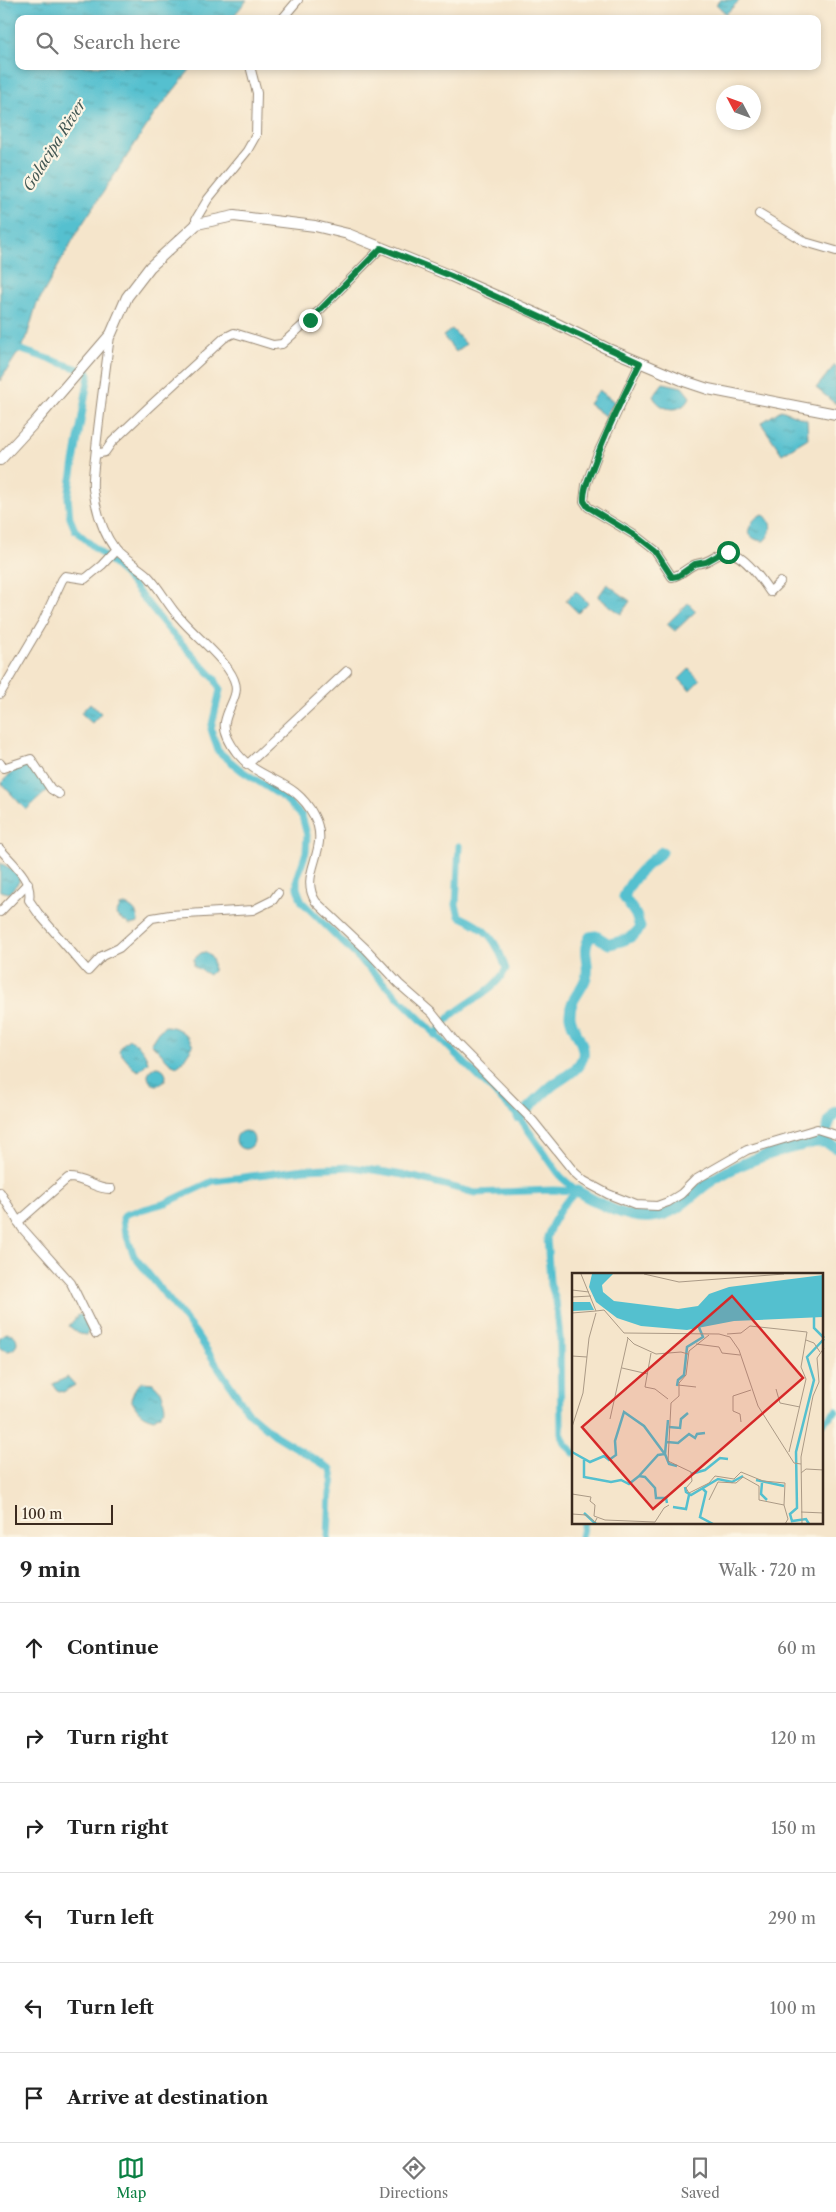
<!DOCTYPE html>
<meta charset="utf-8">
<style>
body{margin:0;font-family:"Libre Caslon Text",serif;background:#f2f2f2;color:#222}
.compass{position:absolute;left:716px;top:85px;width:45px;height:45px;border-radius:50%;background:#fff;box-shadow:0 2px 8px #0003;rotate:311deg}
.scale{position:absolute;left:15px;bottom:12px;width:98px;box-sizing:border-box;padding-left:5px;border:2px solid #3b2a1e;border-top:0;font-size:14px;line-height:18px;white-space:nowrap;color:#3b2a1e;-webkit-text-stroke:4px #fcf5e5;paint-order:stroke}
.stop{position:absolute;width:15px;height:15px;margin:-11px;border:4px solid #0b8043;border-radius:50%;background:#fff}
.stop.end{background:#0b8043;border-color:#fff;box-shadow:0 1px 5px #0008}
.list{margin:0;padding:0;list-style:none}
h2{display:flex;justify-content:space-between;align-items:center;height:65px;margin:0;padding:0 20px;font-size:21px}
h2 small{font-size:16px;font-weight:400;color:#767676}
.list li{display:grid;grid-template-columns:32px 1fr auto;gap:15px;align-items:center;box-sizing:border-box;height:90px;padding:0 20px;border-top:1px solid #e0e0e0}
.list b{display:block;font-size:19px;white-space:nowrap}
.list em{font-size:16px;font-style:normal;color:#767676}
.icon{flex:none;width:28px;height:28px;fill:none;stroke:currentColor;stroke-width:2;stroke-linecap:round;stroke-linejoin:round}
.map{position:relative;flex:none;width:836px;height:1537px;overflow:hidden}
.search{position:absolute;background:#fff;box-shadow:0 2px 8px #0003;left:15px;right:15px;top:15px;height:55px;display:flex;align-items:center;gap:12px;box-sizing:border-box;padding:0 18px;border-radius:10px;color:#767676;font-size:19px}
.sheet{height:605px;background:#fff}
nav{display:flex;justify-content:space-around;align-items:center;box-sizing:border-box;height:70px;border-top:1px solid #e0e0e0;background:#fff;font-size:14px;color:#767676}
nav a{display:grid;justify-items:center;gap:2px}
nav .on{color:#0b8043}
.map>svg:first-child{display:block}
</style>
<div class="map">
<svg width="836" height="1537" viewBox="0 0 836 1537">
<defs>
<pattern id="water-ripples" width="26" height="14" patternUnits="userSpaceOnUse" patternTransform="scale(1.25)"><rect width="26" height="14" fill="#54c0cf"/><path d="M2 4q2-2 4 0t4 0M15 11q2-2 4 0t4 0" fill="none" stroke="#479ca7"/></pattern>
</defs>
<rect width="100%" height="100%" fill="#fcf5e5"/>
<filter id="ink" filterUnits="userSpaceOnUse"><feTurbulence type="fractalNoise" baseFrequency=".02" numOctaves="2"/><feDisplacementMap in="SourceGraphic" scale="10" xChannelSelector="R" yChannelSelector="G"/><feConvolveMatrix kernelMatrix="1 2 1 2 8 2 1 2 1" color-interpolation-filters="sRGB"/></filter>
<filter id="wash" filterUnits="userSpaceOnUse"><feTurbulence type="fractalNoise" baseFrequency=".0096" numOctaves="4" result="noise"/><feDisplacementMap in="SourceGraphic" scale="20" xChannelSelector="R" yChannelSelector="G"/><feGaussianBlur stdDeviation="1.12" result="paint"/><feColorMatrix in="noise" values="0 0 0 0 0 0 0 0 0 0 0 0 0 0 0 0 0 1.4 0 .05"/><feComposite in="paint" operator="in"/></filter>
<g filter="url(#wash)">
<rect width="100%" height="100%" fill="#f5e5cb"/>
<!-- water -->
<g fill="url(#water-ripples)" stroke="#487576">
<path d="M0,0H247L231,19H19V66H193L154,115L79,229L36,306L26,340L0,381Z"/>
<path d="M720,0H740L726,14L716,4Z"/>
<path d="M452,329L466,344L456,352L443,336Z"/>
<path d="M835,365L836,366V404L816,388Z"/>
<path d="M663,383L682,387L690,397C683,414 660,412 653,396Z"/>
<path d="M599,390L615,402L605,416L589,404Z"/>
<path d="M781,410L807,420L808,438L782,454L761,423Z"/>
<path d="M763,514C773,522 773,532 764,541C757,541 751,538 748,532C751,523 754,517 763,514Z"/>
<path d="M607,584L630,601L621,614L598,597Z"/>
<path d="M576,591L588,603L578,613L566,601Z"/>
<path d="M688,603L696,611L675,631L667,624Z"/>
<path d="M689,669L700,680L690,690L679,679Z"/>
<path d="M90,703L101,713L92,723L81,713Z"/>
<path d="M22,762L49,789L26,810L1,783Z"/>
<path d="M0,863L8,867L19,877V882L9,893L0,891Z"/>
<path d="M125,905C134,908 138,913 138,923L130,925L116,915L120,906Z"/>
<path d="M205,952C213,957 214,962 213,971L209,975L194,966V959L201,953Z"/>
<path d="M165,1026C178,1026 188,1035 193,1046L183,1061L177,1066L170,1063L151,1043L158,1032Z"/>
<path d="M129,1039C139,1045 145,1051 148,1062L139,1071L133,1068L119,1051L122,1045Z"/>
<circle cx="157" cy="1076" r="9"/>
<circle cx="245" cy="1140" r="9"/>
<path d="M78,1315H83L92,1327L86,1335L79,1334L69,1326Z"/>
<circle cx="8" cy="1342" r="9"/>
<path d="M68,1377L75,1385L63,1392L57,1390L53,1384Z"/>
<path d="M142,1382L153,1383L162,1393L165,1407L160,1415L154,1419C141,1416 137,1411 131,1399L136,1387Z"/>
</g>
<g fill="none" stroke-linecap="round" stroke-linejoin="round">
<!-- canal -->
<g stroke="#54c0cf" stroke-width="7">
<path d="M0,343L88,372L89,375L68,497L70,518L75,530L123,573L169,630L215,679L220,690L211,729L218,751L242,771L284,798L302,816L307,835L306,852L297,879V888L302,902L519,1117L561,1177L577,1191L563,1205L552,1224L547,1237L550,1282L556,1301L560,1338L561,1433L566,1445L574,1453"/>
<path d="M435,1036C440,1030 445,1022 450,1017C469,999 493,993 506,969C496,939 488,929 459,916L456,905L459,846"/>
<path d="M822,1424L836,1411"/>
<path d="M328,1537L330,1493L333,1480L331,1469L275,1435L248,1412L195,1332L134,1256L124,1228L123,1218L126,1214L166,1203L213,1181L305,1169L351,1167L386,1172L414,1177L475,1193L553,1190L577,1191"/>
<path d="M581,1537L584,1523"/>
</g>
<!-- river -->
<g stroke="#54c0cf" stroke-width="11">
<path d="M519,1117C530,1107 541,1095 553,1085C564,1077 579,1071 583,1056C586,1043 571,1029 570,1016C569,998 584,990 587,974C589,959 581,951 590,937L596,936L609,944C621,942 635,938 640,927L636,915L624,897C631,878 647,864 662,852"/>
<path d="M823,1142L830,1120L836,1112"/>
<path d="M577,1191C598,1203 627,1220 652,1217C676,1215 689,1197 707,1184C735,1164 767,1154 799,1146C806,1145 815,1141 822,1142C826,1142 832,1146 836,1148"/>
</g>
</g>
</g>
<g filter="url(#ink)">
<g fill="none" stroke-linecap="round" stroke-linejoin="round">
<defs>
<g id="street">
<path d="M282,19L298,0"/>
<path d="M759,214L805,242L836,251"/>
<path d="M197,224L196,219L208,199L247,151L256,135L257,93L250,66"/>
<path d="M110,336C105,373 100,410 96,448C95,461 92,476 93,489C96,509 103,533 115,549C123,559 137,566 147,575C160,588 167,604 179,617C194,635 215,650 228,669C245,693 230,699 225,722C223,732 231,745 237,753C260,782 295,778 314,816C332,850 297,873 316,902L366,949L399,984L432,1013L456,1043L533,1121L574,1172L584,1181L608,1194L636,1205L657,1206L668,1202L681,1194L695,1180L747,1150L817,1129L836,1135"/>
<path d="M640,363L598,453L586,485L584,501L588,507L636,536L655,551L672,577C682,575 687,567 696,564C700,563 704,563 707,561C713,559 719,553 725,553C741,550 762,580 770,592L780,582"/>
<path d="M96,454L105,452L112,442L149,407L224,338L234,333L273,345L282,344L321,309L381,248"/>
<path d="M0,694L43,621L62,580L65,576L85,579L102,565L116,550"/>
<path d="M0,763L3,768L31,759L51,789L59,794"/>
<path d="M247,765L347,671"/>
<path d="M0,849C13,864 33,880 29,900L38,913L88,971L102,956L119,948L152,918L170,915L253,910L273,900L278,893"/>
<path d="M0,912L28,883"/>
<path d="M0,1192L22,1228L71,1283L96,1334"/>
<path d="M18,1222L68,1178C83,1177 96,1190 111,1189"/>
</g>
<path id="secondary" d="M0,460L36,421L111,334L127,297L150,267L197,224L234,216L315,226L348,234L451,276L535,313L606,348L684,381L708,389L836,414"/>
</defs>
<!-- street casing -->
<use href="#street" stroke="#988874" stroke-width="10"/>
<!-- secondary casing -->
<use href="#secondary" stroke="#988874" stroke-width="12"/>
<!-- street -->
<use href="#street" stroke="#fff" stroke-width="8"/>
<!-- secondary -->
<use href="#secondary" stroke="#fff" stroke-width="10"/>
</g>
</g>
<g fill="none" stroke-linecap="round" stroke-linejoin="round" filter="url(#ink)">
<!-- route -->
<path stroke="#0b8043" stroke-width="6" d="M310,320L381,248L451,276L640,363C623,397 606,431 593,467C589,478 583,489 584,501L588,507L636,536L655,551L672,577L678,576L695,564L706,562L722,553L728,552"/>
</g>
<g text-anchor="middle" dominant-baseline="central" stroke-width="4.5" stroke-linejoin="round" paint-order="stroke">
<!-- water labels -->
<g font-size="15" font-style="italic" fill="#425753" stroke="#fcf5e5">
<text transform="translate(54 145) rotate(-58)">Golacipa River</text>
</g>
</g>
<!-- overview -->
<g transform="translate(572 1273)">
<rect width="251" height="251" fill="#f5e5cb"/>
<path d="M20,1H41L30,12L31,19L42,28L106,36L126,33L137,21L157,14L251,2V44L162,48L115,57L69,53L45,45L24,29L17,14ZM0,29H18L22,37L0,38Z" fill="#54c0cf"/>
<path fill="none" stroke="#54c0cf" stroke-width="2.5" d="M242,43V55L252,65M105,113L106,107L112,102L115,74L131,64L126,52M97,154L108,155L109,146L116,140M95,169L106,170L117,161L123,165L125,161L133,160M0,179L18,189L32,183L37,187L44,182L43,168L52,139L72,153L92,180M93,181L97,191L105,193M12,187V204L39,209L49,207L57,211L67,203L73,204L83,215L84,225H94L95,230M119,201L133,197L148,185L156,186M67,203L86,182L93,181L96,147M184,207L212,213M190,210L189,221L195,227M113,214L114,219L119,222L146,206L160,209L171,203M131,216L134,219L128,244L141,251M101,234L114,236L117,222M12,240L24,251M237,251L234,246L220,248L218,241L225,235L224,179L242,107L235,84L252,66"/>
<path fill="none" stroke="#ab9a86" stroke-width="1" d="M9,1L24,38L32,37L52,60L147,61L158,64L167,77L186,133L222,190L229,191M72,1L107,9L212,1M0,17L17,19M0,24L19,23M0,40L24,38M155,61L169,60L178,53L235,59L229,94L234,106L217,179M137,62L117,78L114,102L107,110V123L99,130L96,188L119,199L120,208L114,215L117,220L137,210L143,203L162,206L169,199L191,208L213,210L212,232L216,246L213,251M55,64L62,71L84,81L109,79L116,81M234,67L242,70L248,79M124,71L147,74L150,80L168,82M79,80L73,114L83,116L96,126M0,83L15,84M50,95L76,101M106,112L124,114M204,116L208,130L228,134M38,146L56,65M169,149L168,141L161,138V123L179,117M0,154L11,120L17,65L24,40M229,200L234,196L252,197M0,221L19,224L18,228L23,232L22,243L33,247L83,249L92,235L97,232M137,227L146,209L164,210L171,204L187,213V227L212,232M229,239L252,240M0,241L14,242L23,249L25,245M230,251L229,184L241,123L247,109L245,85L252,75"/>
<path fill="#d62828" fill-opacity="0.15" stroke="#d62828" stroke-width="2.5" d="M160,23L231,105L81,236L10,154Z"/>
<rect width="251" height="251" fill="none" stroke="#3b2a1e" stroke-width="2.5"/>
</g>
</svg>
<svg class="compass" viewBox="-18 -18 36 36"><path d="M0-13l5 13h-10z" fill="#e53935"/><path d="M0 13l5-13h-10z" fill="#767676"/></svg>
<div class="scale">100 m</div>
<div class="stop" style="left:728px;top:552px"></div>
<div class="stop end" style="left:310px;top:320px"></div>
<div class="search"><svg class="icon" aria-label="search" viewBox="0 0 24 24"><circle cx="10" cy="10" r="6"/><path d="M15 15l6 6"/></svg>Search here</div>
</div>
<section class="sheet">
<h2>9 min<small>Walk · 720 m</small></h2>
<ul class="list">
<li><svg class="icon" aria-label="ahead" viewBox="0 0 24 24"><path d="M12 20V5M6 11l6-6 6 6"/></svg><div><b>Continue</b></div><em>60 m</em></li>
<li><svg class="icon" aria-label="right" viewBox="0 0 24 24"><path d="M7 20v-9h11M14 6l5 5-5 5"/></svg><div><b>Turn right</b></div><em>120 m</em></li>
<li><svg class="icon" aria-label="right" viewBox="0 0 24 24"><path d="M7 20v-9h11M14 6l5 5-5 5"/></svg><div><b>Turn right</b></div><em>150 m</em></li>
<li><svg class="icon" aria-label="left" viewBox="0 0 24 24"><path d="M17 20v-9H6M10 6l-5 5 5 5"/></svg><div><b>Turn left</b></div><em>290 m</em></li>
<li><svg class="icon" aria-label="left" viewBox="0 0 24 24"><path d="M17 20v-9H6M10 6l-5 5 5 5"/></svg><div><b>Turn left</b></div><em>100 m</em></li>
<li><svg class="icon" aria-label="arrive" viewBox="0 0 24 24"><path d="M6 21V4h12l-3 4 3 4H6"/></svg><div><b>Arrive at destination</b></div></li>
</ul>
</section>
<nav>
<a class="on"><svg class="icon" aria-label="map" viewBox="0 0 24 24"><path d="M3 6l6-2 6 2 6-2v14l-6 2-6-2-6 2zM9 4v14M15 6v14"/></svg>Map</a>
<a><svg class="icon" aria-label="directions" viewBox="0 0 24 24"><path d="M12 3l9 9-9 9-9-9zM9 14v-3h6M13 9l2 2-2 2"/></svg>Directions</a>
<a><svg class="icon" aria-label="saved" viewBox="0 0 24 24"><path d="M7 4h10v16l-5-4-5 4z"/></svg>Saved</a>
</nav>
